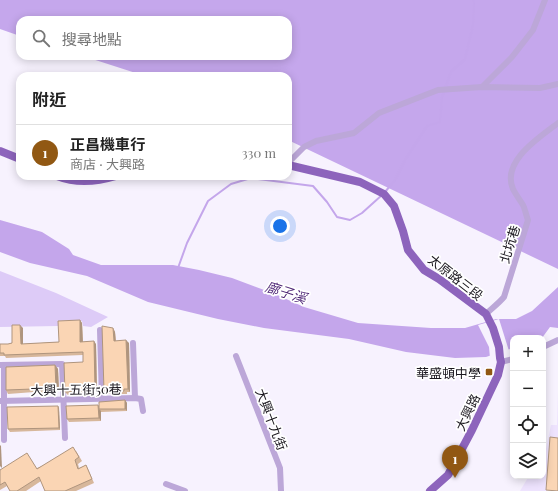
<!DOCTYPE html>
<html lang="zh-TW">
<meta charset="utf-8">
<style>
body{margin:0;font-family:"Playfair Display","Noto Sans TC",serif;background:#f2f2f2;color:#222}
.controls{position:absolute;right:12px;bottom:12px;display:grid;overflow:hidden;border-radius:8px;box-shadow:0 2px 10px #0003}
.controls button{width:36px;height:36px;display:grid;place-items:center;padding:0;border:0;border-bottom:1px solid #e0e0e0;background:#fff;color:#222;font:20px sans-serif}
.you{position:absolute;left:280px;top:226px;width:14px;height:14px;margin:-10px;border:3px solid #fff;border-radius:50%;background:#1a73e8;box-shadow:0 0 0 6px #1a73e833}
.badge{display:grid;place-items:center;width:26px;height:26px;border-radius:50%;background:#915813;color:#fff;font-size:13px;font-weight:700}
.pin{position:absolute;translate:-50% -33px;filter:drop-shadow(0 1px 2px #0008)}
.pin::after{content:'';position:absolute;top:21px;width:14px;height:12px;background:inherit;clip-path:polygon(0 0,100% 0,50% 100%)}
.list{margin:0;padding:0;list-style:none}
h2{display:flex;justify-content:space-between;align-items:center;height:52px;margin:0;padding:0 16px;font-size:17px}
h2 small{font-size:13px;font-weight:400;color:#767676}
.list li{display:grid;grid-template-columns:26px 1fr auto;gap:12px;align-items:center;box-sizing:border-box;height:56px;padding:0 16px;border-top:1px solid #e0e0e0}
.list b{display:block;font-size:15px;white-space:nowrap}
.list p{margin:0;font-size:13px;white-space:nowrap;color:#767676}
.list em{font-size:13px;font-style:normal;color:#767676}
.icon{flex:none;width:22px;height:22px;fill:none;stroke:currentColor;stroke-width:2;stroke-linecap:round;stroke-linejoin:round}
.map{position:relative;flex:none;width:558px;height:491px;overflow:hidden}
.search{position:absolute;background:#fff;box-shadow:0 2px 10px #0003;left:16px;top:16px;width:276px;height:44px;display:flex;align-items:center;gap:10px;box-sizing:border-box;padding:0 14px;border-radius:12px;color:#767676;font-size:15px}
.panel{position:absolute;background:#fff;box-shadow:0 2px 10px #0003;left:16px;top:72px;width:276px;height:108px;border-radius:12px}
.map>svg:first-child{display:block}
</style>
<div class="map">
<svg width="558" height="491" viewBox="0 0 558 491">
<rect width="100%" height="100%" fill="#f7f2fe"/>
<!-- built -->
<path fill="#eee3fe" d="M558,392V491H520L529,476H543V463L551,425H557Z"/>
<!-- green -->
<path fill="#ddcbf7" d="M0,271L56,293L108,317L91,327L83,326L82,321L60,324L58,326L0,327Z"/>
<!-- forest -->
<path fill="#c5a7ec" d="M0,0H558V269L288,140V76H145L83,56H288V20H20V36L0,29Z"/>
<!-- water -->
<path fill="#c4a6eb" d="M0,220L42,232L69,249L73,255L101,265H173L199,270L232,278L275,294L304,307L358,323L431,328H465L496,319H516L532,311L558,287V328L550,327L542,338H513V348L486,357L455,358L406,352L349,339L264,328L218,319L148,302L87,276L30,263L0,252Z"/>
<!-- pier -->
<path fill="#f7f2fe" d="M499,319L509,351L490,358L489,347L478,325Z"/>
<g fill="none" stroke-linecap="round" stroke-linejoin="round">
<!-- stream -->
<g stroke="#c4a6eb" stroke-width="2">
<path d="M385,192L395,180L405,160L427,126L440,122L442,97L451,72L465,59L473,25L474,2L473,0"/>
<path d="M178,268L187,243L208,201L231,184L251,178L313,186L327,202L337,217L350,220L362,213L382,195"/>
</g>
<!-- minor -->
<g stroke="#bca7d8" stroke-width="6">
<path d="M482,87L512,57L533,30L545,0"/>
<path d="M288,163L304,147L316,141L354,133L379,113L438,90L482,87L540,88L558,84"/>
<path d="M486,314C492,308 498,304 504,297L528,220C526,215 525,209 523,205C520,200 516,195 513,189C501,161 540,137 558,123"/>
<path d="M100,330L102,400"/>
<path d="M133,343L135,398"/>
<path d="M543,347L558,340"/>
<path d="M236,356L280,468L281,491"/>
<path d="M501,362L513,359"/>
<path d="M0,365L62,364L65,438"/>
<path d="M0,401L135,398L141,399L143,411"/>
<path d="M4,440V365"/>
<path d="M166,484L185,491"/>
</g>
<!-- major -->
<g stroke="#8d64bc" stroke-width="8">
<path d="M0,151L20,159"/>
<path d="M288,165L360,182L384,194L394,206L403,231L408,250L424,270L439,279L486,314L493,328L499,347L500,358L501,362L498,375L472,430L448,475L430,491"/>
<path d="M57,176C77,184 96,182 116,176"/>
</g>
</g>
<!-- wall -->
<g fill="#d7b79b">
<path d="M80,320L82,323L83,342L96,344L97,393L68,395L65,392L83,362V355L6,358L5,356H0V344H8L12,343L23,328V344L59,342Z"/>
<path d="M113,328L115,332L116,341L129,343L130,392H127V394H106L104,391Z"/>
<path d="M55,365L58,369L59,391L45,392V393L35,394L34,392L8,394L6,390Z"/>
<path d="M125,400L127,403V411L101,412V411V421L69,422L67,419L99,407Z"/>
<path d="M58,406L59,408L60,430L10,432L8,429Z"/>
<path d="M76,451L82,461L78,464L79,468L86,465L88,469L94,483L76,491H45L41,481L26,491H10L7,486L0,490V470L37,468Z"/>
</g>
<!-- shaded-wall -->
<g fill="#af957e">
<path d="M80,320L82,323L83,345L80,342Z"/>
<path d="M20,325L23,328V347L21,344Z"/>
<path d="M113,328L115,332L116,344L114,341Z"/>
<path d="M126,340L129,343L130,392L128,389Z"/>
<path d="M94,341L96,344L97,393L95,390Z"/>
<path d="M55,365L58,369L59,391L56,388Z"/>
<path d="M125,400L127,403V411L125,409Z"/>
<path d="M98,405L101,409H99L101,411V421L99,418Z"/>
<path d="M58,406L59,408L60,430L59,428Z"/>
<path d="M0,445L1,446L2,468L0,466Z"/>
</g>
<!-- building -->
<g fill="#fad5b4" stroke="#af957e">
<path d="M124,73L127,76H121Z"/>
<path d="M80,320V342L94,341L95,390L65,392L64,363L83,362V352L4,355V353H0V344H8L12,343V325H20L21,344L59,342L58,321Z"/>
<path d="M102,326L113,328L114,341L126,340L128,389H124V391H104Z"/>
<path d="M55,365L56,388L43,389V390L33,391V389L6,390V367Z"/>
<path d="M125,400V409H99V402Z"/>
<path d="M98,405L99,418L67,419L66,406Z"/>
<path d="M58,406L59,428L8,429L7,407Z"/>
<path d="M550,437L558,438V491L546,490Z"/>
<path d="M73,447L79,457L75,460L78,469L86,465L92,479L65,491H45L39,477L17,491H10L5,482L0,485V470L27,453L37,469Z"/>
</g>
<!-- markers -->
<rect fill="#915813" stroke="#fff" stroke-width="1.5" x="485" y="368" width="8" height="8" rx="2"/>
<g text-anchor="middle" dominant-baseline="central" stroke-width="3.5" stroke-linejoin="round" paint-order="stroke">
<!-- street labels -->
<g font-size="13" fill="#1b181f" stroke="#fff">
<text transform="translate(509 244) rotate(-73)">北坑巷</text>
<text transform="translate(456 277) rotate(38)">太原路三段</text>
<text transform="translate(76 389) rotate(-1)">大興十五街50巷</text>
<text transform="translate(467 412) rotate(-64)">大興路</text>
<text transform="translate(272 419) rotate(69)">大興十九街</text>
</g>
<!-- poi labels -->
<g font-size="13" fill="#1b181f" stroke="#fff" text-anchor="end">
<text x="481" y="372">華盛頓中學</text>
</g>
<!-- water labels -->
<g font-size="14" font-style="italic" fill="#502877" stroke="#fff">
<text transform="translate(286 292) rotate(18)">廍子溪</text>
</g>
</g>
</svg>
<div class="controls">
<button>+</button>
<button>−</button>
<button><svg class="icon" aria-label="locate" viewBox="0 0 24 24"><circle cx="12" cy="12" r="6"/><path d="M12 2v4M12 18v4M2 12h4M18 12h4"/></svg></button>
<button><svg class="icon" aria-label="layers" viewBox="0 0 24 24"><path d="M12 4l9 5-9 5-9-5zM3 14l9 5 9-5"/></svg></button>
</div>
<div class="you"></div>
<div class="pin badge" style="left:455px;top:478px">1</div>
<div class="search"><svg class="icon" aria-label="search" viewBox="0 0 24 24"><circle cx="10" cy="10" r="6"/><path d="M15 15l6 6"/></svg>搜尋地點</div>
<section class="panel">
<h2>附近<small></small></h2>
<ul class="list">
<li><span class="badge">1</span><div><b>正昌機車行</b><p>商店 · 大興路</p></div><em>330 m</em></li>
</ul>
</section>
</div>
